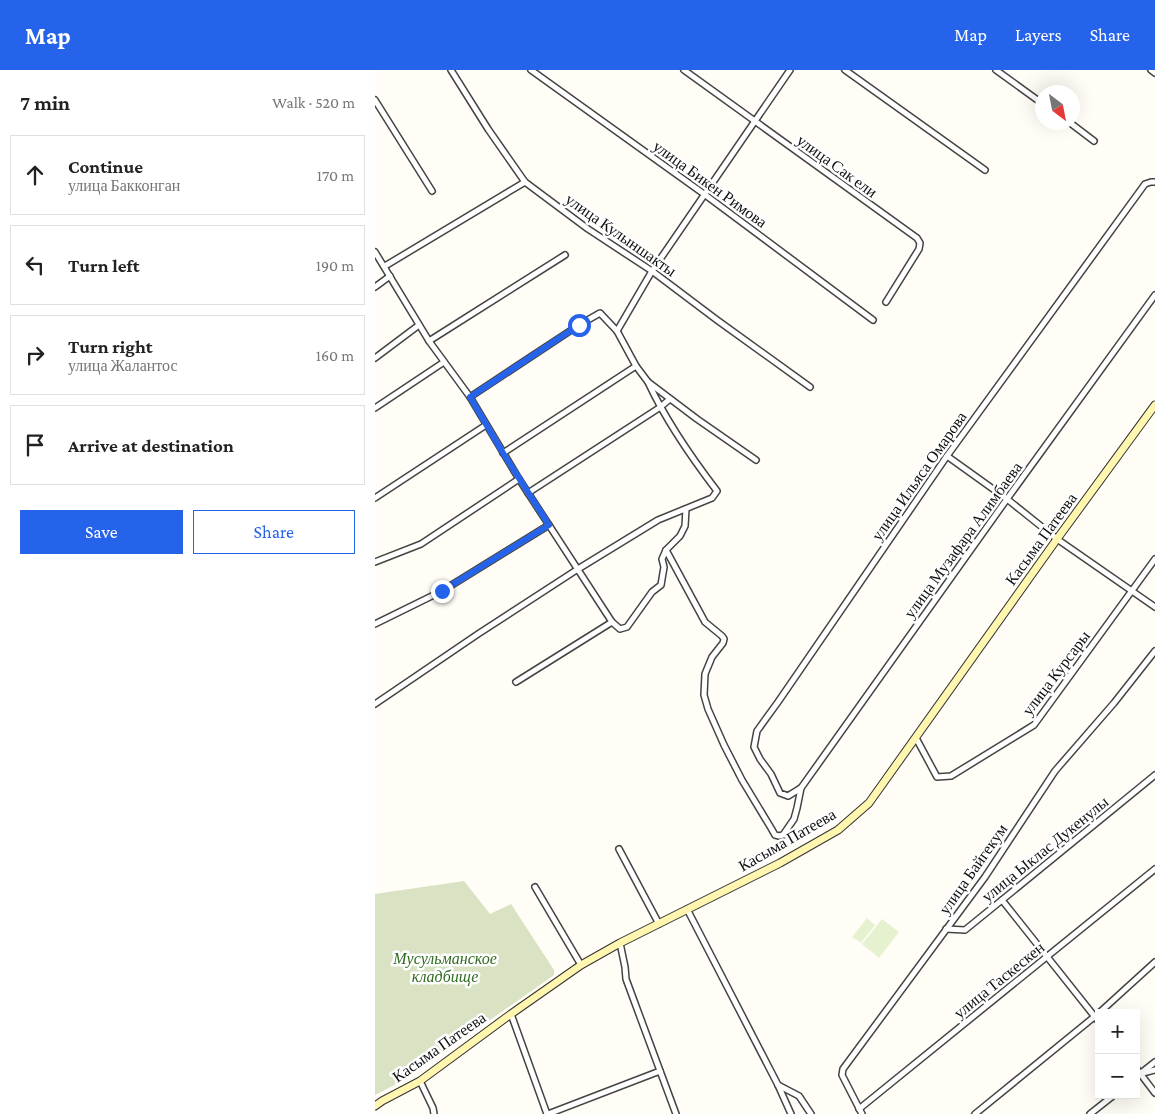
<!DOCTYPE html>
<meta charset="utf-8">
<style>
body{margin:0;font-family:"Crimson Pro",serif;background:#f6f6f6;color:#222}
.controls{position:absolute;right:15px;bottom:15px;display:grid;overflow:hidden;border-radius:0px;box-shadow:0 5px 20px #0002}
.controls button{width:45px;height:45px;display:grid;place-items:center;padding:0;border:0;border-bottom:1px solid #e0e0e0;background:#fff;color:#222;font:25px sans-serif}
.compass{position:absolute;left:660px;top:15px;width:45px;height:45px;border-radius:50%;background:#fff;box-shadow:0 5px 20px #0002;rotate:148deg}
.stop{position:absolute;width:15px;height:15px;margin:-11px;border:4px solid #2563eb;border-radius:50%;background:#fff}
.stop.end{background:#2563eb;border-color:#fff;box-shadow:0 1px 5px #0008}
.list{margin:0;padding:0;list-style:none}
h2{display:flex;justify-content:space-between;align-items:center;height:65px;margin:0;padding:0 20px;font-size:21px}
h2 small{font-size:16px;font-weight:400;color:#767676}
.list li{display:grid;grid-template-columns:32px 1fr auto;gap:15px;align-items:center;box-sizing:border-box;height:80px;margin:0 10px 10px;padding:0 10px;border:1px solid #e0e0e0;border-radius:0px}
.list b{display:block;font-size:19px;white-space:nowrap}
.list p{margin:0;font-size:16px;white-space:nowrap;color:#767676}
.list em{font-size:16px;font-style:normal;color:#767676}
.actions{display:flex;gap:10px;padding:15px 20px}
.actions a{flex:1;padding:11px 0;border:1px solid #2563eb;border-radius:0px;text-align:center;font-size:18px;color:#2563eb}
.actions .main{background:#2563eb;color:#fff}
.icon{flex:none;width:28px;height:28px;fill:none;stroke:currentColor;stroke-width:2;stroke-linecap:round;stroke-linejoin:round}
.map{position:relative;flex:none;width:780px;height:1044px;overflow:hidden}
header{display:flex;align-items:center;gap:30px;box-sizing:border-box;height:70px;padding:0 25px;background:#2563eb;color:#fff}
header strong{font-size:24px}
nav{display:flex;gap:28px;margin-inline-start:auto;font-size:18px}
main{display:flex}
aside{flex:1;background:#fff}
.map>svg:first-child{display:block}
</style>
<header>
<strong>Map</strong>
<nav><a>Map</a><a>Layers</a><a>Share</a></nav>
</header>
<main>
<aside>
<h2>7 min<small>Walk · 520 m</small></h2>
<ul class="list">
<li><svg class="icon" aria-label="ahead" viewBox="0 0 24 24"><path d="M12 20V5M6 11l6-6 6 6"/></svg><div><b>Continue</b><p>улица Бакконган</p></div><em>170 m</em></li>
<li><svg class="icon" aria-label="left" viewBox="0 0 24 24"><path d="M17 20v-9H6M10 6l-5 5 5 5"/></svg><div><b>Turn left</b></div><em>190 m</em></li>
<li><svg class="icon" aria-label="right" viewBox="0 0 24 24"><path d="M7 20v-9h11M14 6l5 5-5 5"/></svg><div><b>Turn right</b><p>улица Жалантос</p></div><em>160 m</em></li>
<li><svg class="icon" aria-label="arrive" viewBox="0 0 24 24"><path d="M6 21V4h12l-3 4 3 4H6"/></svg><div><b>Arrive at destination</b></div></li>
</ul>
<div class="actions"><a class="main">Save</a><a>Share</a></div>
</aside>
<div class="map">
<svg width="780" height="1044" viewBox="0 0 780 1044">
<rect width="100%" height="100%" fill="#fffdf5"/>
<!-- cemetery -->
<path fill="#d9e3c4" d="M89,811L115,844L136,834L179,900V905L33,1008L0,1025V824Z"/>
<!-- pitch -->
<g fill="#e6f2cf">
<path d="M492,848L500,855L486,873L477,867Z"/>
<path d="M507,849L524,862L504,888L487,874Z"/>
</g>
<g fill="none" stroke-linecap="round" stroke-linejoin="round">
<defs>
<g id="street">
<path d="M76,0L113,59L150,112L213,159L277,201L342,250L435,317"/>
<path d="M156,0L329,124L498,250"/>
<path d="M309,0L542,168L545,173L544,179L511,232"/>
<path d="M470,0L610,100"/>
<path d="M621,0L668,34"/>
<path d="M776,0L780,3"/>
<path d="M0,30L57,121"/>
<path d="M694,52L719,71"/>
<path d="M780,112H776L770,114L572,386L403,632L382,661L379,677L385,689L396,704L405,723L413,726L426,718L632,429L780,225"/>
<path d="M0,182L54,271L95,327L144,409L237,552L245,559L252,557L277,522L286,515L289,497L287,489L291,480L305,466L310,456L311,439"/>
<path d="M10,196L150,112"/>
<path d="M0,217L15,206"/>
<path d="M242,261L277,201L415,0"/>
<path d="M54,271L190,185"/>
<path d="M0,288L44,255"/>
<path d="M95,327L204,255L225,243L242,261L261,296L273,312L322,349L381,390"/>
<path d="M0,338L69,292"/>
<path d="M128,383L261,296"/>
<path d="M572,386L632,429L682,469L780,537"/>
<path d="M153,423L284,338L295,329"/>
<path d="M0,428L111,355"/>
<path d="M291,480L330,552L347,566L349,569L348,573L337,587L330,604L329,625L333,639L349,675L367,710L396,758L400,765L404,766L408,765L419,749L422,738L426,718"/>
<path d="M0,492L46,474L144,409"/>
<path d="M0,554L67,521L174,455"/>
<path d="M141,612L237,552"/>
<path d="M0,634L103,564L203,499L283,450L337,428L342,421C316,387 291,351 273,312"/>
<path d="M541,668L562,707L576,706L659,655L780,489"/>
<path d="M244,779L284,854"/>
<path d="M160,817L206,895"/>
<path d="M627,830L724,952"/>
<path d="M312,839L403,1015L416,1044"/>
<path d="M571,859L590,860L627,830L780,705"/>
<path d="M245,873L250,897L251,909L301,1044"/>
<path d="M724,943L780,892"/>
<path d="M136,944L172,1044"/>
<path d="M761,998L780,1023"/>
<path d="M768,1003L780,1000"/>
<path d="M761,1007L780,992"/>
<path d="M45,1011L58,1038L59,1044"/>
<path d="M403,1015L424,1026L436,1044"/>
<path d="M484,1039L780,799"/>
<path d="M173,1044L285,1001"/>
<path d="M487,1044L467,1005L468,999L610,807L680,701L739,633L780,581"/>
<path d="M600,1044L724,943"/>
<path d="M715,1044L739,1025"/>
</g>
<path id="secondary" d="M0,1036L7,1031L45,1011L136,944L206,895L245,873L405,793L463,760L494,733L682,469L780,335"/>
</defs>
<!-- street casing -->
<use href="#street" stroke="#444" stroke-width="8"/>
<!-- secondary casing -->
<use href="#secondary" stroke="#333" stroke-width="9"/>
<!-- street -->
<use href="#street" stroke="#fff" stroke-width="5"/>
<!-- secondary -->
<use href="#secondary" stroke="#fff6b0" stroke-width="7"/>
</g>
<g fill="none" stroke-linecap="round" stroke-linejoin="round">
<!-- route -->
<path stroke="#2563eb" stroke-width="6" d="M67,521L174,455L128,383L95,327L204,255"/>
</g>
<g text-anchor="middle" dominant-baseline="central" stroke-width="5" stroke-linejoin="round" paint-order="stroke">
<!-- street labels -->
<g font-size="16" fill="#111" stroke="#fff">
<text transform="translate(462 96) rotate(36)">улица Сак ели</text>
<text transform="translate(335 114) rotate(36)">улица Бикен Римова</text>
<text transform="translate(246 165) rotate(35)">улица Кулыншакты</text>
<text transform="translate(544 406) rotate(-55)">улица Ильяса Омарова</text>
<text transform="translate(666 469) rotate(-54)">Касыма Патеева</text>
<text transform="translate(588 470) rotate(-54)">улица Музафара Алимбаева</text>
<text transform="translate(681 603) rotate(-53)">улица Курсары</text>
<text transform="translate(412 770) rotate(-30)">Касыма Патеева</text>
<text transform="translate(670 779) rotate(-39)">улица Ыклас Дукенулы</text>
<text transform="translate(598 799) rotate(-55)">улица Байгекум</text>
<text transform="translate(624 910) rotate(-39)">улица Таскескен</text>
<text transform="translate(64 977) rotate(-35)">Касыма Патеева</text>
</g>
<!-- park labels -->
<g font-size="16" font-style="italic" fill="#2f6b1f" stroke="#fff">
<text x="70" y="888">Мусульманское<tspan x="70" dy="18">кладбище</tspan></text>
</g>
</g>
</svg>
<div class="controls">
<button>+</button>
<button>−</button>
</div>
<svg class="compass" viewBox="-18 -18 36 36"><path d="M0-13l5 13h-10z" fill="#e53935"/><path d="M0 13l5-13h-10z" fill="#767676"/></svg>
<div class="stop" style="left:204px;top:255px"></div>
<div class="stop end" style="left:67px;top:521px"></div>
</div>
</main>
